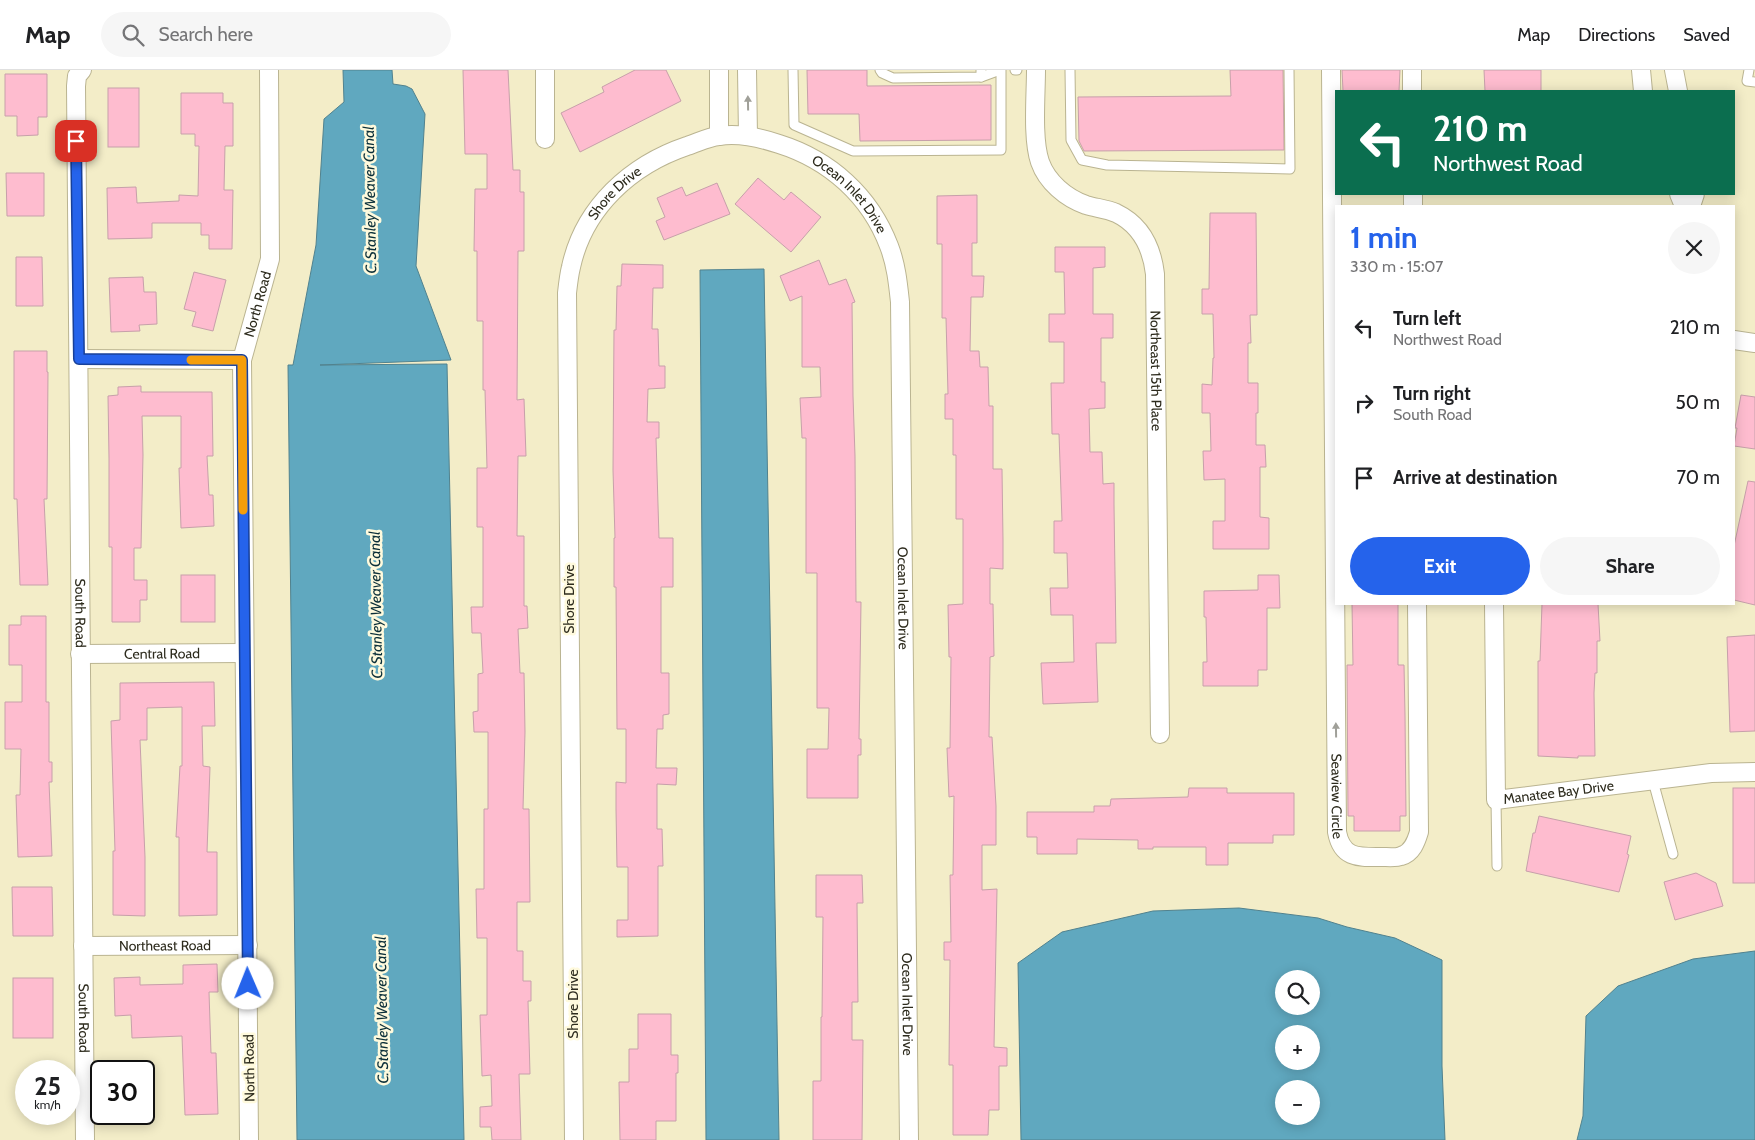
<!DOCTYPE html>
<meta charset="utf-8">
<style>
body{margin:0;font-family:Cabin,sans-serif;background:#f6f6f6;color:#202124;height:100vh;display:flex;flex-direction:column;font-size:19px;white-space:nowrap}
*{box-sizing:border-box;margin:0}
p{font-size:16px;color:#757577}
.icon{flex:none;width:28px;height:28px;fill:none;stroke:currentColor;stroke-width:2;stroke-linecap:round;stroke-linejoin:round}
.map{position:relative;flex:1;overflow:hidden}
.side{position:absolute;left:1335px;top:135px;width:400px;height:400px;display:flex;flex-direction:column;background:#fff;border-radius:0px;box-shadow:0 2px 12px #0003}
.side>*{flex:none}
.top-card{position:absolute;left:1335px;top:20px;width:400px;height:105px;border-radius:0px;box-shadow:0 2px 12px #0003;background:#0b6e4f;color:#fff;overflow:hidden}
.tools{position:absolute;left:1275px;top:900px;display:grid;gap:10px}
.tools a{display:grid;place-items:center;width:45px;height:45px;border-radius:50%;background:#fff;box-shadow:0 2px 12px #0003;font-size:25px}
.speed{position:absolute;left:15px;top:990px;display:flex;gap:10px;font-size:25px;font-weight:700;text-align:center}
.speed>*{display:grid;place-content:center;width:65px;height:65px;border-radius:50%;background:#fff;box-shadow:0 2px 12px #0003;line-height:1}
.speed small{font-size:12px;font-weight:400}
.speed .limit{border:2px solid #111;border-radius:8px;background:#fff;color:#111}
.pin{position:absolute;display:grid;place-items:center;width:42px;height:42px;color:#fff;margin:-21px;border-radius:10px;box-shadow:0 2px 8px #0006}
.me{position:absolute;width:55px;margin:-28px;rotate:359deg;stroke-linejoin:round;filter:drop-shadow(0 0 4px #0008)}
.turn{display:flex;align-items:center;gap:18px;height:105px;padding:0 15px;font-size:22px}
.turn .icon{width:65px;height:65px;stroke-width:2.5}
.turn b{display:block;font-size:35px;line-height:42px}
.round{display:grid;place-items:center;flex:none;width:52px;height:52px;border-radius:26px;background:#f6f6f6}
.headline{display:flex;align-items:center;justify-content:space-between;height:85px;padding:0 15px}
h1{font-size:30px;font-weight:700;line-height:38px;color:#2563eb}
.action{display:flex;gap:10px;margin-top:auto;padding:10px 15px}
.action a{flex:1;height:58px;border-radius:30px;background:#2563eb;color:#fff;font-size:20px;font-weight:700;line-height:58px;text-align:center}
.action a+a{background:#f6f6f6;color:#202124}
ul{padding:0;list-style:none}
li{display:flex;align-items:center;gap:15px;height:75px;padding:0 15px}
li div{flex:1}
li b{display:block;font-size:19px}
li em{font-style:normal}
header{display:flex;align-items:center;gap:30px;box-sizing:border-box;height:70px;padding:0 25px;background:#fff;border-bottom:1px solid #e0e0e0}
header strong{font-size:24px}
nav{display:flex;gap:28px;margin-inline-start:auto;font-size:18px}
.search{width:350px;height:45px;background:#f6f6f6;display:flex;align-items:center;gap:12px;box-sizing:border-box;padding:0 18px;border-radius:28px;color:#757577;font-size:19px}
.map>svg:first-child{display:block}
.water{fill:#60a8bf;stroke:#51828e;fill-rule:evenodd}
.building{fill:#febccf;stroke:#c7a0aa}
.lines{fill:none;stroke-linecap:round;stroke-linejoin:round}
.service-casing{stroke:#bab491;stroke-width:11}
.minor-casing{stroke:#bab491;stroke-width:20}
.service{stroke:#fff;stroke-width:9}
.minor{stroke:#fff;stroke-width:18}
.oneway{fill:#a0a099}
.route-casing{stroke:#184099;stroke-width:12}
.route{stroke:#2563eb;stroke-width:9}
.slow{stroke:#f59e0b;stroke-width:9}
.labels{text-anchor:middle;stroke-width:5;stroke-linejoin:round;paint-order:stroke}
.street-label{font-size:14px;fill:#2d2b1d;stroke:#fffadd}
.water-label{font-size:15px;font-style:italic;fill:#0b2f39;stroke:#fffadd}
</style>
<header>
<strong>Map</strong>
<div class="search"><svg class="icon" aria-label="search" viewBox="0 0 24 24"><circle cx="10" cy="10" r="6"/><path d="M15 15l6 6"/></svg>Search here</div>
<nav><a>Map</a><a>Directions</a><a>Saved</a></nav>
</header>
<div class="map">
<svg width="1755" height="1070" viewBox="0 0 1755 1070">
<rect width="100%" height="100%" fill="#f3edc8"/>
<g class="water">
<path d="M343,0H392L393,14L406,16L412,19L425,44L416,196L451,290L320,295L447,294L464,1070H297L288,295H293L316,175L324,49L344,32Z"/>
<path d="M764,199L779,1070H706L700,200Z"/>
<path d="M1239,838L1318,848L1347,857L1395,868L1442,890V996L1445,1070H1021L1018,893L1062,862L1153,841ZM1284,909H1311V936H1284ZM1284,964H1311V991H1284ZM1284,1019H1311V1046H1284Z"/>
<path d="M1755,881V1070H1577L1583,1046L1586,946L1618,916L1693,889Z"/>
</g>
<g class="building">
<path d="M463,0H508L513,100H520V122H524V181H518L517,330L524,329L526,386H518L517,466H524V536H527L528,558L518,559L520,603H524L525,662L523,739H529L530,832H517V881H523V911H531V931H528L530,1004H519L521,1070H492L491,1057H480V1037L492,1036L491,1005L482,1006L480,945H487V868H477L476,819H484V739H488V662H474L473,642L478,641V604L483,603L481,563H472L471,537H483V457H477V398H487L485,320H483V251H477V181H474L475,119H487V84H465Z"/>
<path d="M635,0H666L681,31L580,82L561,43L604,22L602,17Z"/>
<path d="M807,0H867V16L991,15V70L860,71L859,44H808Z"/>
<path d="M1230,0H1283L1284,80L1084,81L1079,71L1078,27L1231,26Z"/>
<path d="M1342,0H1400L1399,21H1343Z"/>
<path d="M1484,0H1541V21H1485Z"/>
<path d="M5,4H47V47H38V65L17,66V46H5Z"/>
<rect x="108" y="18" width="31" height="59"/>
<path d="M181,23H223V33H233V76H225L224,120H233L232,179H209V165H201V153H152V168L108,169L107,118L136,117L137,133L179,131V125L198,126L199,76H195V64H181Z"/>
<path d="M6,103H44V146H7Z"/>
<path d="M758,108L784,130L791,122L821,147L791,182L735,134Z"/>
<path d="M717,113L730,144L664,170L656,151L665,147L657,128L682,117L686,126Z"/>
<path d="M977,125V173H972V206H984L983,227H971L970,281H979L980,297H988L989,336H993V399H1002L1003,470V499L990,498V534H993L994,586L990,587L989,667H992L996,736V775H982V820L997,819L994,977L1007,978V996H999V1040H989L988,1065H953V995H949L950,890H944V872H951L950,805H953L954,726L949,727L947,678H950L951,587H949L948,535L963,534V449H956V385H953V349H945V324H948L946,248H942V174H937V126Z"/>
<path d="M1210,143H1256L1257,245H1250L1251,273H1248V313H1258V343H1256V375H1265L1266,397H1260V447L1269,448V479H1213V451H1225V409L1204,410L1203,381H1211L1210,343H1202V314L1212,315L1213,288H1214L1213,244H1202V219H1209Z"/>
<path d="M1055,177H1105V197L1093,198V244H1113V268H1101V312H1105V338L1089,339L1090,382H1102L1103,414L1114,413V434L1116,573H1096L1098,632L1043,634L1041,593L1074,592L1073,545H1051L1050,518H1068L1067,483H1054V451H1062L1059,364H1052L1051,313H1064V272H1049V244H1065L1064,202H1055Z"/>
<path d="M16,187H42L43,236H16Z"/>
<path d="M819,190L829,215L846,209L855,232L852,233L853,326L855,386L856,532H861L859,669H861V685H858V728H807V679H828L829,638H817V503H806V368H802L800,328L821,327L820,297H802V226L790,231L780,206Z"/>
<path d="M622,194L663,195V218H653L652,259H658L659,296H665V318L648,319L647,352H659V368H656L659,468H673V517H661V603H669V644L663,645V659H657L656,698H677L676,715L657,714V759H662L663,796H658V866L617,867V850H628V797H617L616,739V712L626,713V659H617L616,517H614V468H615L613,400L614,260H616L617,216H621Z"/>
<path d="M194,202L226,210L213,261L192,256L196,242L184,239Z"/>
<path d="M143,207L144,222H156L157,254L139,255L140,261L111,262L109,208Z"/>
<path d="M14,281H47V302H48L47,429H44L48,515H20L17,429H14Z"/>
<path d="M141,316V322H212L213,386H207L209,425H213L214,456L181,458L179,398H181V346H142L143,385L141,478H134V510H147V530H140V552H112V477H109V388L108,326L118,325V317Z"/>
<path d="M1741,325L1755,327V379L1734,376L1737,358H1735Z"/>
<path d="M1748,411L1755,412V535L1734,530V476Z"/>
<rect x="181" y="505" width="34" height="47"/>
<path d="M1258,505H1279L1280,538H1267V600H1258V616H1203V592H1207L1206,547H1204V521L1258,520Z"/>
<path d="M1352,534H1398V595H1404L1405,645L1406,746H1400V761H1354V746H1348L1347,595H1353Z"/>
<path d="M1542,534H1598L1600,571H1597V603H1595L1594,623L1595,686H1578V688L1538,686V591H1540Z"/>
<path d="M21,546H46V632H49V692H52V712H49L52,786L18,787L16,725H20L21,679H5V632H22V595H9V555H21Z"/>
<path d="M1755,565V661L1730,662L1727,567Z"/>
<path d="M214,612L215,656H202L203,696L210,697L207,782H217V845L179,846V767H176L180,696H182V637L147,638V670H140L145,787V846L113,845V781H115L111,651L120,650V613Z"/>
<path d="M1189,718H1227V723H1294V765H1273V773H1228V795H1206V777H1153V779H1138V770L1077,769V784H1037V767H1027V742H1094V736H1110L1111,729L1188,727Z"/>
<rect x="1733" y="718" width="22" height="95"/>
<path d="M1539,746L1631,766L1627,784L1629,785L1619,822L1526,801L1533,763H1535Z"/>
<path d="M1696,803L1716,813L1723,836L1675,850L1664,812Z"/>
<path d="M816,805H862L863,833H857L858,932H852V970H863L862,1070H813V1011H821V947H822L823,847H816Z"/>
<path d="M12,817H52L53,866H13Z"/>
<path d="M217,894L218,922H209L211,983H216L218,1044L185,1045L182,966L132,968L131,945L115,946L114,908L140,907V915L183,914V895Z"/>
<rect x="13" y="908" width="40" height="60"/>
<path d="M638,944H671V985H678V1003H676V1051H656V1070H620L619,1012H629V979H638Z"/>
</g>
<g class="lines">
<defs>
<g id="service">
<path d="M793,0L794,55L853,81L1001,80V0"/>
<path d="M880,0L882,3L893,8L981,7V0"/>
<path d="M1015,0H1017"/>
<path d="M1070,0L1071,70L1082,90L1107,95L1290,99L1289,0"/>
<path d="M1749,0L1747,11L1755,12"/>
<path d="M981,7L1000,0"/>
<path d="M1653,711L1673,784"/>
<path d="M1496,730L1497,796"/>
</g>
<g id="minor">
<path id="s1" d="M82,0L77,6L76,16L85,1070"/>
<path d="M719,0V66"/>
<path d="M747,0L748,66"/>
<path id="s2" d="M1036,0C1036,25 1032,69 1040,92C1047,112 1066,128 1086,135C1096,138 1107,139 1116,143C1141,155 1152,178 1155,204L1160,664"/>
<path id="s3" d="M1331,0L1337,762C1342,789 1359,787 1382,787C1387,787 1396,788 1401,786C1412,783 1416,772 1419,762L1417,534"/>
<path d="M1412,0V21"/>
<path d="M1641,0L1643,21"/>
<path d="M1674,0L1678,21"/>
<path d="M545,69V0"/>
<path d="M1413,124V136"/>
<path d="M1679,124L1684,136"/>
<path d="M1691,136L1695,124"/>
<path d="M1734,270L1755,273"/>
<path d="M79,289L242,290"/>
<path id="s4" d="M1494,534L1496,730L1711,703L1755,702"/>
<path id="s5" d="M80,584L244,583"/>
<path id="s6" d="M83,876L248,875"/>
<path id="s7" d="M249,1070L242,290L270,189L269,0"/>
<path id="s8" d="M574,1070L567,223C568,214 569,205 571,197C584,137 631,95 687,76C697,73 708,67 719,66C739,63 761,68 779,74C830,90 870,126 889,176C896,194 898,213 900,232L909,1070"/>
</g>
</defs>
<use href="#service" class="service-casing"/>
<use href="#minor" class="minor-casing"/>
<use href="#service" class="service"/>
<use href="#minor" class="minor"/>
</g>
<defs><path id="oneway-solid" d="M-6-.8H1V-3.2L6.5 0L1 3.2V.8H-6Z" transform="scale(1.25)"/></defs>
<g class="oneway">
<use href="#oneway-solid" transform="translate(748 33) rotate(-91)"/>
<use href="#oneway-solid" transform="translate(1336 660) rotate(-91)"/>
</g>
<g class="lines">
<defs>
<path id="route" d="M76,71L79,289L242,290L248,914"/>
</defs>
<use href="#route" class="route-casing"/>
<use href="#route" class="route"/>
<path class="slow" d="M191,290H242L243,440"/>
</g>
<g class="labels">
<g class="street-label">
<text dy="5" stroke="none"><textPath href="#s8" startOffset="961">Shore Drive</textPath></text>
<text dy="5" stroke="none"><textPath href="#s8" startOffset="1232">Ocean Inlet Drive</textPath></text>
<text dy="5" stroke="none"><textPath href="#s7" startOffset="838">North Road</textPath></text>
<text dy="5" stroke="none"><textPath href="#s2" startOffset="361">Northeast 15th Place</textPath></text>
<text dy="5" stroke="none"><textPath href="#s8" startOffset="1652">Ocean Inlet Drive</textPath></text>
<text transform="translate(569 529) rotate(-90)" y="5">Shore Drive</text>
<text dy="5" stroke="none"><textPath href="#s1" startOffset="545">South Road</textPath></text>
<text dy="5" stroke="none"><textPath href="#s5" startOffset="82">Central Road</textPath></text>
<text dy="5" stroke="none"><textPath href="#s4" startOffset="259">Manatee Bay Drive</textPath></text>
<text dy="5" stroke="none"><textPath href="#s3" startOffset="726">Seaview Circle</textPath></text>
<text dy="5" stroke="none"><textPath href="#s6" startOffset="82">Northeast Road</textPath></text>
<text dy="5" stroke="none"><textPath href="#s8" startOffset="2058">Ocean Inlet Drive</textPath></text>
<text transform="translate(573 934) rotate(-90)" y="5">Shore Drive</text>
<text dy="5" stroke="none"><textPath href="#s1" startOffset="950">South Road</textPath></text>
<text transform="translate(249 998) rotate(-91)" y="5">North Road</text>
</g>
<g class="water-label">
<text transform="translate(370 130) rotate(-91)" y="5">C. Stanley Weaver Canal</text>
<text transform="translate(376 535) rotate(-91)" y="5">C. Stanley Weaver Canal</text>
<text transform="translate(382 940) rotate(-91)" y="5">C. Stanley Weaver Canal</text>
</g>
</g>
</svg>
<div class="tools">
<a><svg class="icon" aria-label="search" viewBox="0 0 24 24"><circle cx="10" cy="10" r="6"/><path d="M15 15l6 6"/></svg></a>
<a>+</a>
<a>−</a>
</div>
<div class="speed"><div>25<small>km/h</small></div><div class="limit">30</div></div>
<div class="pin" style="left:76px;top:71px;background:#d93025"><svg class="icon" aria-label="arrive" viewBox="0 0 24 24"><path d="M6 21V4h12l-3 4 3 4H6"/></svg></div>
<svg class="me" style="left:248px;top:914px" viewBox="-20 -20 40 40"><circle r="19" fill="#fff"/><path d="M0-13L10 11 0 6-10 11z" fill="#2563eb"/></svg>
<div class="top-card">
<div class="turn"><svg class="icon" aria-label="left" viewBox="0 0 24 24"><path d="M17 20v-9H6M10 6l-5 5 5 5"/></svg><div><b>210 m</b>Northwest Road</div></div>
</div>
<section class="side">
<div class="headline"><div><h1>1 min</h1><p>330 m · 15:07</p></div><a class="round"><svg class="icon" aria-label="close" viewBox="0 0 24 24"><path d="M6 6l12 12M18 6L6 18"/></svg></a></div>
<ul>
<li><svg class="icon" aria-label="left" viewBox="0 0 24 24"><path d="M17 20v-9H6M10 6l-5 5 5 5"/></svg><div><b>Turn left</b><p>Northwest Road</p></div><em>210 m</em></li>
<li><svg class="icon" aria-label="right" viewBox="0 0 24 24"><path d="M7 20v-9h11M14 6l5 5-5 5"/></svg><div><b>Turn right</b><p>South Road</p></div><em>50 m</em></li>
<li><svg class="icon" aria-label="arrive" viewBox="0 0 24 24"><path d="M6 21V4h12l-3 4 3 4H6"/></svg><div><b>Arrive at destination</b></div><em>70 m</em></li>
</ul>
<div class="action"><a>Exit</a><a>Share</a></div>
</section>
</div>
